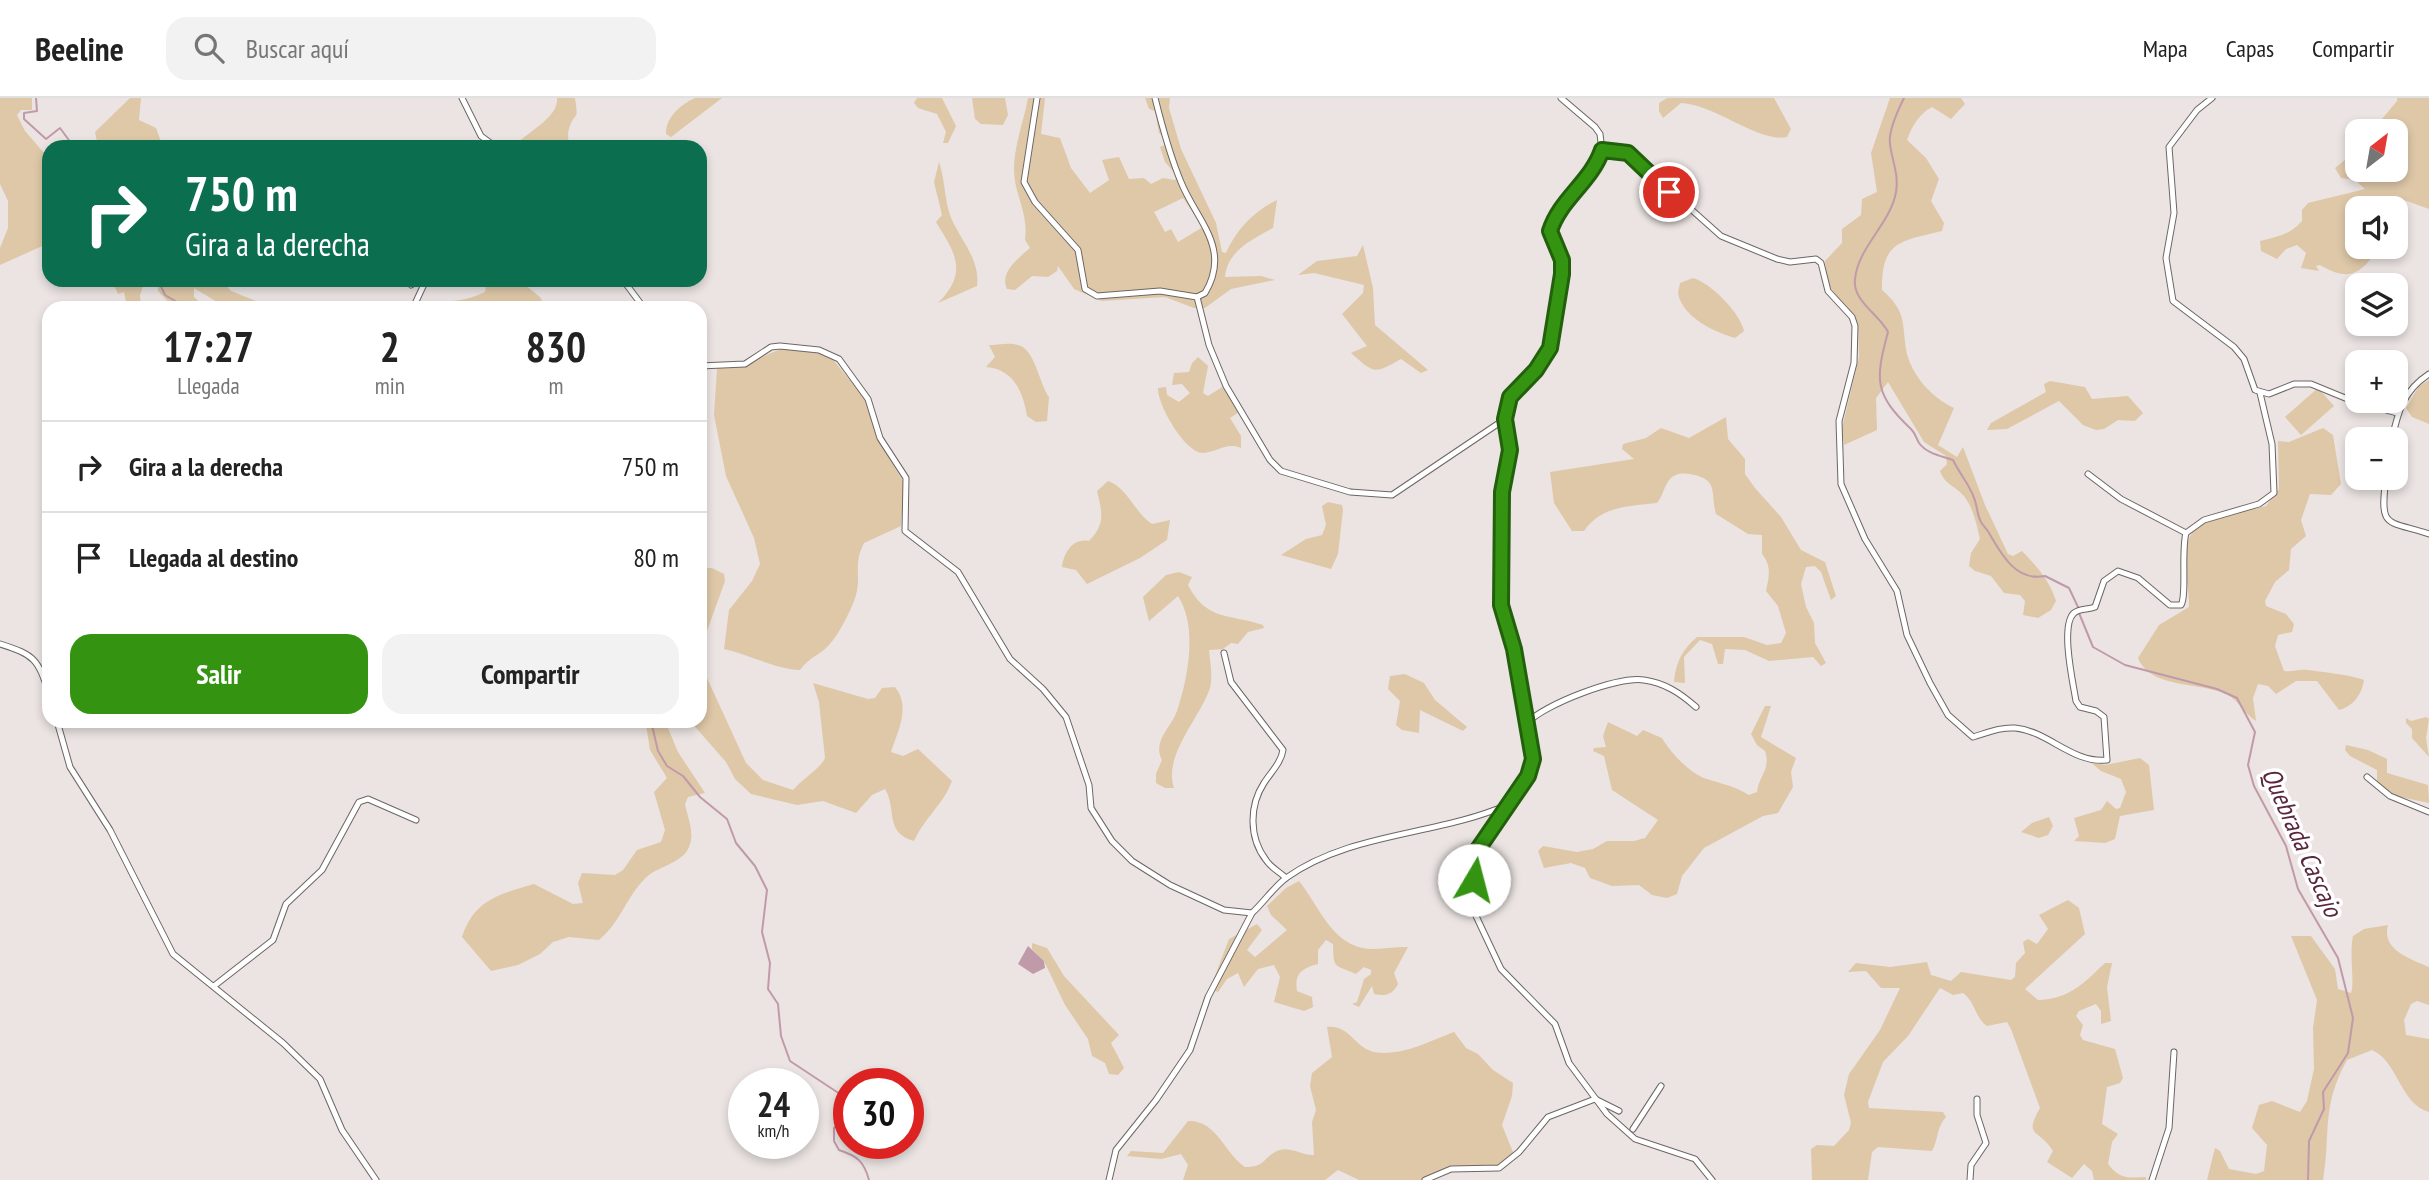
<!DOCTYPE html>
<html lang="es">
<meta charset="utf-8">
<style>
body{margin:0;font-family:"PT Sans Narrow",sans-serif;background:#f2f2f2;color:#222;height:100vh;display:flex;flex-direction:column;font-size:26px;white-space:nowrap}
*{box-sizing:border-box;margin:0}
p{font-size:23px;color:#767676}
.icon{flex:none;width:38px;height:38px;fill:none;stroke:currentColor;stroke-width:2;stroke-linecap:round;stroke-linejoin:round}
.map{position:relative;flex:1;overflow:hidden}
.side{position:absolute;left:42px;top:203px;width:665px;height:427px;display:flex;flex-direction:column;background:#fff;border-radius:21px;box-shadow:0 4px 10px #0003}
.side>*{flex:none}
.guide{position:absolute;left:42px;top:42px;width:665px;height:147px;border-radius:21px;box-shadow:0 4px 10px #0003;background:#0b6e4f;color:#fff;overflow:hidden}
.needle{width:46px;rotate:31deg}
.fabs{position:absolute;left:2345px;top:21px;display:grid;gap:14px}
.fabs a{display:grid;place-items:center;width:63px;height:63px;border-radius:14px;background:#fff;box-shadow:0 4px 10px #0003;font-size:35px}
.speed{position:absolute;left:728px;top:970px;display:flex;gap:14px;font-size:35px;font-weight:700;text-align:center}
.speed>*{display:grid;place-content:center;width:91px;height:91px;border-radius:50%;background:#fff;box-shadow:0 4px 10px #0003;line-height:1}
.speed small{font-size:18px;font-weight:400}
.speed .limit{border:10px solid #d22;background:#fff;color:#111}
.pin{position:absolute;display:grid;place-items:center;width:60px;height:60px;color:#fff;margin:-30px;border:4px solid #fff;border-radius:50%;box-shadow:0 2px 7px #0007}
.me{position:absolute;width:77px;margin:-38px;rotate:8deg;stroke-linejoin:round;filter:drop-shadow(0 0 5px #0008)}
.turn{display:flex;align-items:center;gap:24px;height:147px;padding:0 28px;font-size:32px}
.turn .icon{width:91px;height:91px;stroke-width:2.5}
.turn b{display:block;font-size:49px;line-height:60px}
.eta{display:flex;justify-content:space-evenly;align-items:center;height:119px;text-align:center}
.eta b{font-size:42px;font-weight:600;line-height:49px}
.button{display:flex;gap:14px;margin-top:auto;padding:14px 28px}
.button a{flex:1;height:80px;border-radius:21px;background:#349412;color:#fff;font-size:28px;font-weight:600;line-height:80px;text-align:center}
.button a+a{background:#f2f2f2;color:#222}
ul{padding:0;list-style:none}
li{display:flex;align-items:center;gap:21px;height:91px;padding:0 28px;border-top:2px solid #e0e0e0}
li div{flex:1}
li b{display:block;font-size:26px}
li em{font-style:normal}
header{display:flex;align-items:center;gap:42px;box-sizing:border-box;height:98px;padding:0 35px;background:#fff;border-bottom:2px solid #e0e0e0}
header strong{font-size:33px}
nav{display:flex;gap:38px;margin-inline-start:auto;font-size:24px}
.search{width:490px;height:63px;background:#f2f2f2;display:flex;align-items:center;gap:18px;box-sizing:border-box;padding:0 24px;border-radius:21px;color:#767676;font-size:26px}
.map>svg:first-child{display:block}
.green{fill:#dec8a8;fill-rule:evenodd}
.water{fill:#c19aa9}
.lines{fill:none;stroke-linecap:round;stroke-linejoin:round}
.stream{stroke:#c19aa9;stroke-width:2}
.minor-casing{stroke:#6c6664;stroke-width:7}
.minor{stroke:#fff;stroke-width:5}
.route-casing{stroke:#22600c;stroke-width:18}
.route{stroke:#349412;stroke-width:12}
.labels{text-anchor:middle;stroke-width:7;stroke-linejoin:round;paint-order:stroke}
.water-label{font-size:26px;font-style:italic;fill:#59263d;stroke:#fff}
</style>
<header>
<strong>Beeline</strong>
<div class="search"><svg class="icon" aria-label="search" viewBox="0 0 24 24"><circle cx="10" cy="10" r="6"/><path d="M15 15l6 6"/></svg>Buscar aquí</div>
<nav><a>Mapa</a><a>Capas</a><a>Compartir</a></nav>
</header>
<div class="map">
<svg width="2429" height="1082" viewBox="0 0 2429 1082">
<rect width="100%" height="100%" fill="#ebe4e2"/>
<g class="green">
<path d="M0,0H32V12H21L17,17L25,33L44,55H49V145L0,167V150L8,130V103L0,86Z"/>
<path d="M130,0H141L139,22L156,30L163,49H98L95,34Z"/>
<path d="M557,0H575C579,27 575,11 569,31C567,36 569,44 569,49H514C526,34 559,20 557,0Z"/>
<path d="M695,0H722L671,39L666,36C665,20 681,6 695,0Z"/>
<path d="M917,0H942L956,28L948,45H943L946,34L937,16L918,10L914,5Z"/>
<path d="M972,0H1005L1008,17L1003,27L981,26L975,21Z"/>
<path d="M1028,0H1045L1041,36L1060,40L1071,70L1090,95L1109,82L1102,62L1119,59L1129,81L1144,80L1151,86L1163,80L1175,82L1177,78L1165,64L1160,49L1170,45L1159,35L1155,13L1149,11L1145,0H1170L1169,10L1181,51L1216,125L1222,154L1226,155C1236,132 1254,113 1277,102L1273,130C1253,141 1227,153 1225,179L1261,178L1275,182L1231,191L1205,210H1194L1165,199L1102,203L1074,191L1058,168L1057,173L1048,179L1032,178L1015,192L1007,191C999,174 1019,160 1030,150L1025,142C1029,115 1014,97 1014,71C1014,48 1024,22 1028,0ZM1183,100L1203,129L1178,144L1171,131L1165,134L1154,114Z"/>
<path d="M1667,0H1774L1791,31L1787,39C1758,45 1717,7 1681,5L1663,20L1659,13V5Z"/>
<path d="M1890,0H1961L1965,6L1951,21L1932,9C1919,16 1912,28 1907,42L1926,60L1939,81L1931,103L1944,125L1942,133C1902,143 1881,142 1882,192C1906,213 1902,223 1906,251C1910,276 1932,300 1954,310L1938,347L1957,359L1963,349L1985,407L2008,456L2013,458L2022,453C2037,469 2049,481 2056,503L2051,512L2038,520L2023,517L2025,503L2020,497L2004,495L1991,478L1975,473L1969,468L1971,455L1980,441C1977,428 1973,408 1963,397C1954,387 1945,387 1940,373L1947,366L1946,358L1924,344L1888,284L1876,300L1877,332L1844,347L1842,330L1859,259L1858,226L1827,185L1825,163L1842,145V131L1861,117L1862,101L1877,94L1871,55Z"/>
<path d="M2397,0H2429V111L2404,102L2396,125V110H2357V149H2380C2361,175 2351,185 2320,167L2316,168L2319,173L2301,170L2306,155L2297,147L2286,151L2277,161L2261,153L2260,143C2278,138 2288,138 2302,123V112L2308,105L2365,91L2355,82L2341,80L2335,70L2357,52V72H2396V33H2372L2397,3Z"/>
<path d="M939,64C946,84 944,109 955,128C965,147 980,165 977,188L938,205C969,174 955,155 936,124L942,117L934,84Z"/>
<path d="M1363,147L1373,190L1375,227L1428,272L1421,275L1401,261C1373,277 1374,275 1351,255L1367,248L1342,216L1363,195L1364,187L1314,175L1298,177L1317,163L1357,158Z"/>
<path d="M1693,180C1711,185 1740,215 1744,233L1735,240C1714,234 1682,219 1678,195L1680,185Z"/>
<path d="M112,182H145L140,197L141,210H127L124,194L118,196Z"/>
<path d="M158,182H222L231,193L273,210H227L194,190V199L206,210H174L158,193Z"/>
<path d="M487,182H519L540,199L546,210H423L427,205C447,204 467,203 485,194Z"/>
<path d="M989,247C997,247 1010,244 1018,247C1035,251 1039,285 1049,299L1047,323L1036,324L1027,318C1023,293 1013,271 986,269L995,259Z"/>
<path d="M781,251L822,255L831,259L865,301L879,343L904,385L901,428L864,445C852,468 863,480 854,503C849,516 839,536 829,547C820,557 808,560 800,572C772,570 751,557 724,551L729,512L752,483L760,466L754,440L726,378L714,317L717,270L737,269Z"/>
<path d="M1198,259L1208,268L1203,295L1208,298L1224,288L1239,314L1230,320L1241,338V350C1226,344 1218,354 1203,355C1185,355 1157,306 1158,290L1166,289L1167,297L1179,304L1190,295L1182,286L1172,287L1174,275L1189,274L1192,265Z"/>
<path d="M2429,282V326L2412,319L2406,310L2419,288Z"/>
<path d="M2050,283L2085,289L2092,301L2128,298L2143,315L2135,323L2118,322L2104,331L2096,332L2083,327L2059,303L2007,331L1987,332L1991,325L2046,294L2044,286Z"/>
<path d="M2318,290L2334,308L2301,337L2285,319Z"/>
<path d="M1726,319L1728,341L1745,361V376L1755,390L1781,419L1801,452L1825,464L1836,498L1831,502L1821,474L1815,468L1806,469L1801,486L1806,509L1814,525L1815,545L1826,565L1821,568L1813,559L1769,563L1745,552L1725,551L1723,566H1718L1712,546L1700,542L1684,559L1685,585L1674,584C1676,564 1682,552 1697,539H1744L1767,547L1781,545L1786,535L1778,508L1766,493C1769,479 1772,468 1762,456V437L1748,436L1716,416C1710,396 1720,381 1690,376C1682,375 1676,375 1670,381C1664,388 1663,398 1657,405C1629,408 1601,408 1584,433H1572L1554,405L1550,374L1634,361L1622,351L1623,346L1646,340L1661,330L1689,340Z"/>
<path d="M2323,330L2333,337L2341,386L2331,397L2310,396L2301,422L2306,438L2291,451L2289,472L2275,484L2265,503L2266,508L2286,516L2294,526L2292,534L2278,537L2275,548L2284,573C2292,574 2299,571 2307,572C2318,573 2356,578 2364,582C2362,596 2354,608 2339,612L2317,583H2296L2276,596L2268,588L2258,586L2253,600L2256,623C2244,616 2239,603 2228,597C2201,583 2151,592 2138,560L2159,527L2189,509C2190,483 2175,446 2200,426L2266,408L2279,391L2278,343L2289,344Z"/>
<path d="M1108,383C1127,389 1134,414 1152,426L1170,422L1167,442L1140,460L1087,486L1076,472L1062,469C1064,453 1074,440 1089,443C1106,426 1102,414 1097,393Z"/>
<path d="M1328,404L1342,407L1343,412L1338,456L1331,471L1281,457L1306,441L1322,437L1326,427L1322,408Z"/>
<path d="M700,470H712L724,476L725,483L702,547L701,567L746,665L763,682L793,692C801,682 821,670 825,660L819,604L813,585L868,601L875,600L882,590L895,589C911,609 898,632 891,654L903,658L918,651L952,683C943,707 925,719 914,743C884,735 897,710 885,691L872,697L856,715L823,703L797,707L751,696L735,681L726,664L690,623H700Z"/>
<path d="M1179,474L1192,479L1188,487C1206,523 1230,516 1263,527L1264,530L1248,534L1238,546L1231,545L1223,551L1209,552C1210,563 1213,579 1210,590C1200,620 1163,657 1174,690H1165L1156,685V676L1162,662C1152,643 1171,630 1177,613C1188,580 1198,529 1178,498L1149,523L1143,499L1166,477Z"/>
<path d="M1405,576L1424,585L1435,602L1467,629L1463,633L1420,612L1419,635L1402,632L1396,627L1400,603L1388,591L1390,578Z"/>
<path d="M1765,608H1771L1761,639L1796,660L1791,674L1793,689L1778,715L1763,718L1704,750L1682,778L1677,796L1667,800L1652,797L1639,787L1612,788L1590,780L1585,770L1571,765L1544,770L1538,753L1543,748L1577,754L1593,751L1607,743H1634L1645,740L1658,722L1612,692L1604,658L1593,653L1594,650L1606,649L1603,638L1608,624L1637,638L1643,632L1662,640C1670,654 1690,676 1707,681C1722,686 1735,688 1749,697L1757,694C1759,677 1771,672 1765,653L1757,647L1751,636Z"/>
<path d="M2426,619L2429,621L2426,640L2429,659L2412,640V631L2406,625V620L2411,623Z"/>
<path d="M640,623H665L678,654L705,695L688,699L685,706C688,721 695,735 689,749C683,764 661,768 649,777C628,794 622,823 599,842L569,839L553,844L540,856L518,867L491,873L462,839C474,802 499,796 534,786L573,806L583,805L578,785L582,775L615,777L623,772L637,752L661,744L665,732L654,694L667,680L650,652L646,627Z"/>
<path d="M2346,647L2368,652L2387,661V675L2428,687L2429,705L2396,698L2377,684V672L2350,658L2345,652Z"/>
<path d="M2140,660L2149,667L2154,712L2120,718L2115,741L2105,745L2074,743L2079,738L2074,720L2101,712L2107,703L2116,711L2120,710L2126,694L2121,681L2101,673L2089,663L2105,667Z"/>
<path d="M2049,719L2053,728L2048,737L2039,740L2021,734L2032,725Z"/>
<path d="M1299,783C1320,809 1332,848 1369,851C1382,851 1395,849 1408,849L1394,875L1398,886C1393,896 1386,899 1374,896L1372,888L1359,909L1352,906L1357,904L1364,881L1371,876V872L1364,869L1356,876C1332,866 1334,870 1333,846L1326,842L1318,852V866C1303,870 1294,875 1297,893L1312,899L1313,909L1304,913L1274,904L1280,879L1274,867L1258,871L1244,889L1238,875L1227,881L1218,894L1210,891L1229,841L1257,826L1262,832L1247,852L1255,859L1287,832L1271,817L1267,808L1286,790Z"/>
<path d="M2068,802L2079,810L2085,836L2025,891L2038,902C2069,901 2083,886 2105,865H2112L2107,889L2111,923L2101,926V913L2096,906L2079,913L2076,918L2083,927L2080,937L2083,942L2115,951L2123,980L2120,985L2107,989L2102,1026L2118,1036L2112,1044L2108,1066C2119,1081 2129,1080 2146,1079V1082H2094L2092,1073L2084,1066L2072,1080L2047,1064L2053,1053C2039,1030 2023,1040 2040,1010L2011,931L2007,924L1987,928C1975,920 1975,903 1963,895L1953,897L1940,890L1908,938L1883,964L1868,1004L1869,1010L1943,1014L1946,1019C1936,1030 1939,1040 1932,1053L1878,1049L1872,1054L1868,1082H1812L1811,1051L1817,1047L1834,1048L1849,1032L1851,1025L1844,997L1849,976L1880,932L1900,890H1881L1866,873L1848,874L1856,865L1890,869L1927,864L1931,877L1951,883L1961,874L2011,882L2015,879L2016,865L2025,855L2023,844L2028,841L2037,846L2048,831L2039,817Z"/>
<path d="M2388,827C2381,852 2411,861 2429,869V907L2417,903L2411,906L2404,922L2406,937L2429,941V1014C2400,1006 2398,963 2372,952L2347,962C2321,1008 2331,1035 2323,1082H2207L2215,1050L2220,1053L2229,1071L2256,1076L2264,1073L2267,1047L2252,1030L2259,1007L2272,1003L2300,1014L2307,1003L2314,971L2313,930L2317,902L2291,838H2311L2335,871L2338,891L2351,895C2355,884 2349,857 2353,838L2364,831Z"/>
<path d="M1032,845L1047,850L1064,878L1119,937L1111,945L1124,970L1118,977L1109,976L1105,965L1092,958L1088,941L1065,907L1044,863L1032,851Z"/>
<path d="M1327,929C1349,926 1355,950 1374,954C1400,959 1430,943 1454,934L1466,950L1478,956L1493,972L1513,985L1512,998L1502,1027L1515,1059L1499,1072L1452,1073L1425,1082H1359L1338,1072L1325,1082H1183L1188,1067L1181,1056L1161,1061L1127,1058L1131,1053L1163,1055L1188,1023C1217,1022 1224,1055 1245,1069C1264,1069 1262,1062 1275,1054C1287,1046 1303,1058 1314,1057L1312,1024L1316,1012L1310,988L1312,975L1332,959Z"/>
</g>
<path class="water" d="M1028,848L1044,863L1045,870L1033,876L1018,866Z"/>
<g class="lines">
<g class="stream">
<path d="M36,0L37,13L24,15V21L46,41L60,30L74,49"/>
<path d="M1904,0C1898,12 1888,33 1890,46C1892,63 1899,76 1896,94C1891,125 1858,149 1855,181C1852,203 1880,217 1888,234C1875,282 1874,296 1911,331C1916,336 1916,340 1919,345C1927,356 1942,358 1953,362C1959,375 1970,387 1974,400C1977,407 1977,415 1980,422C1982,427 1986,430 1989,435C2001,456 2016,484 2045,478L2069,490L2078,509"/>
<path d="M158,182L165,197L187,210"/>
<path d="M2079,515L2093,549L2125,567L2217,591L2237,600L2255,634L2248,667L2254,688L2286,748L2298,791L2338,860L2353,920L2348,955L2323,994L2324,1011L2309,1043L2308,1082"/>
<path d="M651,623L658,653L667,668L683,678L700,699L727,721L736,745L755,768L767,792L762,834L770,865L768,891L778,906L781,938L790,963L846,1000L849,1006"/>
<path d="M849,1017L834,1030V1043L839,1052C857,1058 864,1063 869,1082"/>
</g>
<defs>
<g id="minor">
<path d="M462,0L481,38L496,49"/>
<path d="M1037,0L1024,84L1035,104L1078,152L1085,191L1097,198L1160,193L1197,199L1205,195C1232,150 1196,122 1181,84C1170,58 1162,28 1155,0"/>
<path d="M1561,0L1595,29L1600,36L1602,53L1595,69L1560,110L1553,125L1550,133L1561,162L1562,183L1550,250L1536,272L1510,299L1505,313L1510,353L1502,394L1504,436L1500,494L1514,551L1533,661L1528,679L1474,757L1476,818L1501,871L1555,926L1569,965L1607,1016L1635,1041L1695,1061L1712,1082"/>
<path d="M2212,0L2197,12L2169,49L2174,115L2166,160L2173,203L2234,249L2244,261L2255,292L2269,296L2294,286H2311L2350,302L2397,315"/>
<path d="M1602,53L1628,55L1721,138L1777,161L1790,164L1816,161L1821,165L1828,193L1852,219L1855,228L1854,265L1839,323L1841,386L1865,441L1897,493L1907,537L1930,585L1948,617L1973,639C1987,635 2000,629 2015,630C2048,633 2073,666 2107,662L2104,619L2096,613L2080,609L2076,603C2073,585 2060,527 2074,515C2080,510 2088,512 2095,509L2104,483L2118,473L2138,480L2170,507H2181C2187,498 2181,453 2186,435L2204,422L2259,406L2274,395L2272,346L2260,295"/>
<path d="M623,182L644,210"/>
<path d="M411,187L419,182"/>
<path d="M1197,199L1209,247L1226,288L1270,362L1281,373L1350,394L1392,397L1505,321"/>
<path d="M413,210L426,182"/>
<path d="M700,268L745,266L771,249L780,248L819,252L839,261L868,301L880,340L906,380L905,433L958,474L1010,561L1043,591L1066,619L1089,687L1091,710L1112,743L1132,763L1170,787L1224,812L1252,815C1264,804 1273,790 1286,780C1351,734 1436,738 1507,707"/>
<path d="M2392,341C2398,313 2404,292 2429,276"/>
<path d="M2088,376L2121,401L2186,435"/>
<path d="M2386,380C2379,432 2387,422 2429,436"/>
<path d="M0,546C35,557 38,561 49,596"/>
<path d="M1224,555L1231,584L1283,652C1281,665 1271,674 1264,685C1249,708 1249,740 1266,762C1271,770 1280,774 1286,780"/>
<path d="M57,623L70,669L110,732L173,856L283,945L320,981L342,1032L376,1082"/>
<path d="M1527,625C1545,606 1618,578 1644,582C1665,585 1680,595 1696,609"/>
<path d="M2367,679L2390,698L2429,714"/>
<path d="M214,888L273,842L286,806L322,772L359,704L368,701L416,722"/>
<path d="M1633,1031L1661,988"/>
<path d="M1109,1082L1116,1052L1156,1002L1190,952L1208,899L1252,815"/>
<path d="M1425,1082L1451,1071L1499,1070L1519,1054L1548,1019L1595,1001L1619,1013"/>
<path d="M1970,1082L1971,1067L1986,1045L1977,1017V1001"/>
<path d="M2152,1082L2169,1030L2174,954"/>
</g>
</defs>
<use href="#minor" class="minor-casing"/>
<use href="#minor" class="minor"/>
</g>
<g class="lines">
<defs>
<path id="route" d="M1474,782V757L1528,678L1533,661L1514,551L1501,507L1502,394L1510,352L1505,321L1510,299L1536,272L1550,250L1562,176V162L1550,133C1560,101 1591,84 1602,52L1628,55L1669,94"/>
</defs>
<use href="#route" class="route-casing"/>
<use href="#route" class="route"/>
</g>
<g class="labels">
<g class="water-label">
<text transform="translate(2302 744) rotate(66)" y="9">Quebrada Cascajo</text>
</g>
</g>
</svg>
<div class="fabs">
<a><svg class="needle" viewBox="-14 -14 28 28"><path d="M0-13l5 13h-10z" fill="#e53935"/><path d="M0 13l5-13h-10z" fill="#767676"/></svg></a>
<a><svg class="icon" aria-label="sound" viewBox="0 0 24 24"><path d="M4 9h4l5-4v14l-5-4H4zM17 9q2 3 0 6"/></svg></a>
<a><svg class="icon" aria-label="layers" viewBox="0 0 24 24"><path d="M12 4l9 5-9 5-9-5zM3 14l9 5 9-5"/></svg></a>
<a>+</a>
<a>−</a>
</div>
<div class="speed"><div>24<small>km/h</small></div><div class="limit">30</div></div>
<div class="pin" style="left:1669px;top:94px;background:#d93025"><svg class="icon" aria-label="arrive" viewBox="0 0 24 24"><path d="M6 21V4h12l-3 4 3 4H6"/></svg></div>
<svg class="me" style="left:1474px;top:782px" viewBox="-20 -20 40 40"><circle r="19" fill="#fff"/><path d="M0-13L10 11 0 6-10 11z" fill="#349412"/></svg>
<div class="guide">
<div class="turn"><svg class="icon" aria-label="right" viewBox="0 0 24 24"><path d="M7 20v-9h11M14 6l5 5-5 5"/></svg><div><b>750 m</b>Gira a la derecha</div></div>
</div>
<section class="side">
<div class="eta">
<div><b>17:27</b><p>Llegada</p></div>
<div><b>2</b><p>min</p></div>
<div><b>830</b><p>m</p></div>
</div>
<ul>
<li><svg class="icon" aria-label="right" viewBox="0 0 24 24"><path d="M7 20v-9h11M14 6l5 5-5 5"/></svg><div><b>Gira a la derecha</b></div><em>750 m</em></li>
<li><svg class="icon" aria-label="arrive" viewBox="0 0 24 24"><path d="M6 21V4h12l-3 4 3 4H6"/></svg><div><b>Llegada al destino</b></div><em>80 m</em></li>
</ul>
<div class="button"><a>Salir</a><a>Compartir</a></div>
</section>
</div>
